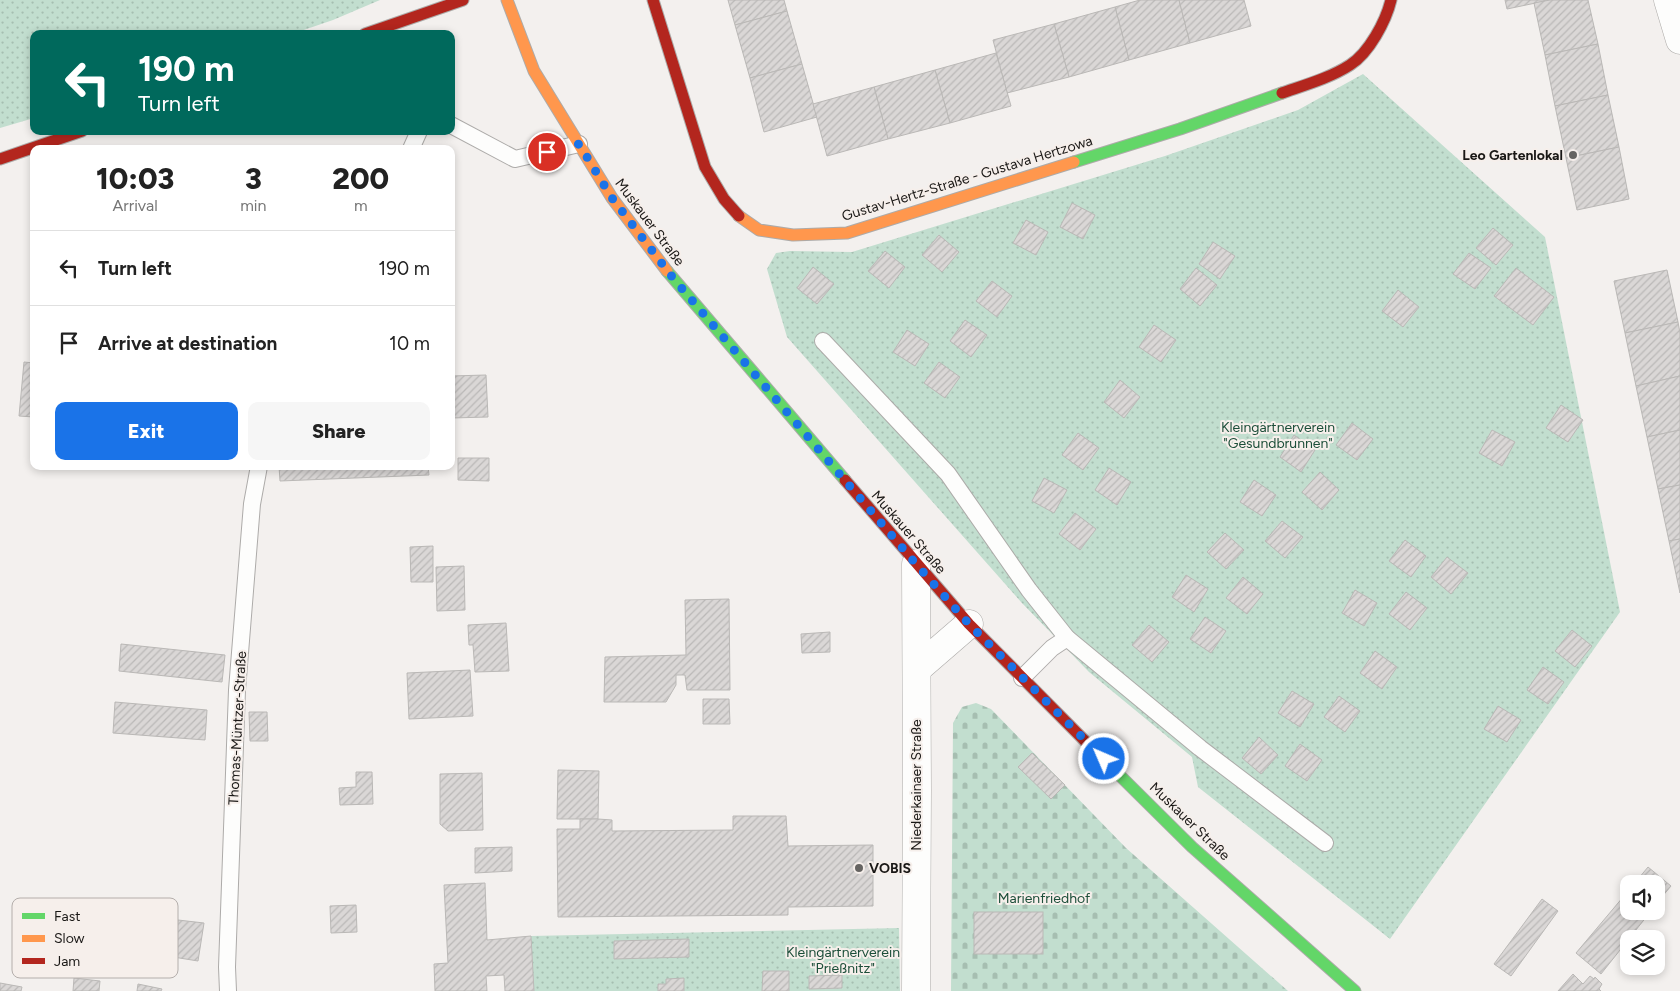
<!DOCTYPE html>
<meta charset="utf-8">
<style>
body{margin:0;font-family:Figtree,sans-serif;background:#f6f6f6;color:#222;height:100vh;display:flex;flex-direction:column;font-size:19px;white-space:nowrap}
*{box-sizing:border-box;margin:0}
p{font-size:16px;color:#767676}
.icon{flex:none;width:28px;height:28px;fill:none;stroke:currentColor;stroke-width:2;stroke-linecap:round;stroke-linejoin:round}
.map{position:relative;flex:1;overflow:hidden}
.side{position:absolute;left:30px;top:145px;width:425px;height:325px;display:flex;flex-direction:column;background:#fff;border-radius:10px;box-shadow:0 2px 8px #0003}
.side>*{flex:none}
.guide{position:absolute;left:30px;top:30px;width:425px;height:105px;border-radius:10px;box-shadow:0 2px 8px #0003;background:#00695c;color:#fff;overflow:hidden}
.controls{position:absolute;left:1620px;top:875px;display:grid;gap:10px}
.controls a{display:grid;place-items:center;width:45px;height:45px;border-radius:10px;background:#fff;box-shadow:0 2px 8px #0003;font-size:25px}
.pin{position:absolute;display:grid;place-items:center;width:42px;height:42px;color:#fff;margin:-21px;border:2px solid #fff;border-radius:50%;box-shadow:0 1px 5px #0007}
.me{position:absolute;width:55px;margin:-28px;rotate:315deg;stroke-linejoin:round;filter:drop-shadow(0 0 4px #0008)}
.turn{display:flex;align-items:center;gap:18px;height:105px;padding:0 25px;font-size:22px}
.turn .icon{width:65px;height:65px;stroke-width:2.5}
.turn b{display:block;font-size:35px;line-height:42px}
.eta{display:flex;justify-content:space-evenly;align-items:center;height:85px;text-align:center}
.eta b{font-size:30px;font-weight:800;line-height:35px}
.cta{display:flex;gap:10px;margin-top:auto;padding:10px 25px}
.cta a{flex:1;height:58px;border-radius:10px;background:#1a73e8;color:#fff;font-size:20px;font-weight:800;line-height:58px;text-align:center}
.cta a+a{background:#f6f6f6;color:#222}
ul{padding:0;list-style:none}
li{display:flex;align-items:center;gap:15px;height:75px;padding:0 25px;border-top:1px solid #e0e0e0}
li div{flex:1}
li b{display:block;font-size:19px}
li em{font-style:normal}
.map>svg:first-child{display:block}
.cemetery{fill:url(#cemetery-stones)}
.garden{fill:url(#garden-dots)}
.building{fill:url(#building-hatch);stroke:#bab8b6}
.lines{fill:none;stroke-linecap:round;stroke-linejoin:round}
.lane-casing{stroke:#adaba9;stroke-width:18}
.street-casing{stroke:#adaba9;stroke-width:29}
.fast-casing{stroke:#adaba9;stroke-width:13}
.slow-casing{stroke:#adaba9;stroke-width:13}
.jam-casing{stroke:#adaba9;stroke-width:13}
.lane{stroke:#fdfdfc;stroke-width:16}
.street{stroke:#fdfdfc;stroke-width:28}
.fast{stroke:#63d668;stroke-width:11}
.slow{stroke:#ff974d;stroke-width:11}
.jam{stroke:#b3261e;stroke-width:11}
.route{stroke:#1a73e8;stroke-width:9;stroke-dasharray:0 16.2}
.poi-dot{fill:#666462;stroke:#f6efeb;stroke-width:2}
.labels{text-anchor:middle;stroke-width:4;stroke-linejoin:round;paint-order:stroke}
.poi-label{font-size:14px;font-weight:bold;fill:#1a1816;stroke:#f6efeb;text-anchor:end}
.street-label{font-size:14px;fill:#1a1816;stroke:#f6efeb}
.park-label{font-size:14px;fill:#1c4e39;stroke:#f6efeb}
.key{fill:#f6efeb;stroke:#b4aeab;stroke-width:1}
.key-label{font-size:14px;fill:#1a1816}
</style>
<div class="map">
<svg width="1680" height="991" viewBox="0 0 1680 991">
<defs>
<pattern id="cemetery-stones" width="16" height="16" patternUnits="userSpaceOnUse" patternTransform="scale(1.25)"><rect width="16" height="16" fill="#c2decf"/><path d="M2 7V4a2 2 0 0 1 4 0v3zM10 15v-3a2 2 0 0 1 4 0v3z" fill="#a6beb1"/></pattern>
<pattern id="garden-dots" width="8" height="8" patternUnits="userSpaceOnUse" patternTransform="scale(1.25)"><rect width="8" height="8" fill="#c2decf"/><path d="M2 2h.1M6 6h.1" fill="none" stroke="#a6beb1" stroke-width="1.8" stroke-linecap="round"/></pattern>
<pattern id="building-hatch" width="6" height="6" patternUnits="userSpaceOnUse" patternTransform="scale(1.25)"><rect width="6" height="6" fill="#dad7d6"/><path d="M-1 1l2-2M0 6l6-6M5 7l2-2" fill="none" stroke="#bab8b7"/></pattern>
</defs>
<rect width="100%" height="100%" fill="#f3f0ee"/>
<path class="cemetery" d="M976,703L991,709L1126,848L1288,991H951L953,723L962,707Z"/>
<g class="garden">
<path d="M0,0H380L333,20L292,34H34V118L0,128Z"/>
<path d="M1363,74L1545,237L1620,612L1390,939L1198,787L1192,757L1089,672L1021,602L787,337L767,269L776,253L790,251L852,252L1165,156L1298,110Z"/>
<path d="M899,928L900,991H534L531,936Z"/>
</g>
<g class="building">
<path d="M728,0H784L787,11L735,25Z"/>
<path d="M1140,0H1179L1190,43L1129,60L1115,7Z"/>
<path d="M1179,0H1244L1251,26L1190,43Z"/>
<path d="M1505,0H1550L1507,9Z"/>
<path d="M1550,0H1588L1598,44L1545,55L1534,3Z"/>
<path d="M1115,7L1129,60L1069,77L1054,24Z"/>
<path d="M787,11L802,64L750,78L735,25Z"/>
<path d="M1054,24L1069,77L1007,93L993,40Z"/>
<path d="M1598,44L1608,95L1555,106L1545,55Z"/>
<path d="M996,53L1011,106L950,123L935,70Z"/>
<path d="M802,64L817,117L764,132L750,78Z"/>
<path d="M935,70L950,123L888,139L874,87Z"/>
<path d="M874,87L888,139L827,156L813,104Z"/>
<path d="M1608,95L1619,147L1566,158L1555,106Z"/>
<path d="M1619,147L1629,199L1577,210L1566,158Z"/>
<path d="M1072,203L1095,215L1083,239L1060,227Z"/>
<path d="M1026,220L1048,232L1036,255L1013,243Z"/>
<path d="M1493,228L1513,245L1496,265L1476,248Z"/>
<path d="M939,235L959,252L942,272L922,255Z"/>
<path d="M1213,242L1235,256L1220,279L1199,264Z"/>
<path d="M885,251L905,267L889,288L868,271Z"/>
<path d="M1469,253L1491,268L1475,289L1453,274Z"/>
<path d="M813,267L834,284L817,304L797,288Z"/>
<path d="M1196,268L1217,285L1200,306L1180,289Z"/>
<path d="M1516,268L1554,297L1533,325L1494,296Z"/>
<path d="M1667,270L1678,322L1625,333L1614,281Z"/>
<path d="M992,281L1012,296L997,317L976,301Z"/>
<path d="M1398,290L1419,307L1403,327L1382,311Z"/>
<path d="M965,320L987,335L971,357L950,341Z"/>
<path d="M1678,322L1680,333V376L1636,386L1625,333Z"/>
<path d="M1154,325L1176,340L1161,362L1139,347Z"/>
<path d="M907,330L929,344L915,366L893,352Z"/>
<path d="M24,362L34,363V417L19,416Z"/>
<path d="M939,362L960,377L945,398L924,383Z"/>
<path d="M486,375L488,417L451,418V376Z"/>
<path d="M1680,376V430L1647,437L1636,386Z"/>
<path d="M1120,380L1140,397L1124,418L1104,402Z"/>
<path d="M1561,405L1583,420L1568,442L1546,428Z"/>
<path d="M1352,423L1373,439L1357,460L1336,445Z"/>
<path d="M1492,430L1515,442L1502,466L1479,453Z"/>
<path d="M1680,430V485L1658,489L1647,437Z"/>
<path d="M1078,433L1099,448L1083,470L1062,455Z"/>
<path d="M1294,435L1315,450L1301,472L1280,457Z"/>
<path d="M458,458H489V481L458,480Z"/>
<path d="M279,466H428L429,475L280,481Z"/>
<path d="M1109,468L1131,482L1117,505L1095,490Z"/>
<path d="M1320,472L1339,490L1322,510L1302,492Z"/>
<path d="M1044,478L1067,490L1054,513L1032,501Z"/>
<path d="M1254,480L1276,495L1262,516L1240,502Z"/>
<path d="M1680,485V539L1669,541L1658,489Z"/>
<path d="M1075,513L1096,529L1080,550L1059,534Z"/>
<path d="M1282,521L1303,537L1285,558L1265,541Z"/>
<path d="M1225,533L1244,550L1226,569L1207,552Z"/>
<path d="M1680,539V593L1669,541Z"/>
<path d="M1405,540L1426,556L1411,577L1389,561Z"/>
<path d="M433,546V582H411L410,547Z"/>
<path d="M1447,557L1468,573L1451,594L1431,577Z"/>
<path d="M464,566L465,610L437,611L436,567Z"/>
<path d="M1186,575L1208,589L1194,612L1172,597Z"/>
<path d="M1243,577L1263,594L1247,614L1226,598Z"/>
<path d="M1355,590L1377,603L1364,626L1342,613Z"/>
<path d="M1406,592L1427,608L1410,630L1389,614Z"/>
<path d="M729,599L730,690H687L685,675H676V685L666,702H604L605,657L686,655L685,600Z"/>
<path d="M1205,617L1226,631L1211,653L1190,639Z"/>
<path d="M506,623L509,671L475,672L473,645H469L468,625Z"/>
<path d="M1149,625L1169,642L1152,662L1132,645Z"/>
<path d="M1572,630L1592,646L1575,667L1555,651Z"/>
<path d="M830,632V652L802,653L801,634Z"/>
<path d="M121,644L225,655L222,682L119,671Z"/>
<path d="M1375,651L1397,667L1382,689L1360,673Z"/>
<path d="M1543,667L1564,682L1548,704L1527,690Z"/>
<path d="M470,670L473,716L409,719L407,673Z"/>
<path d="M1292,691L1314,704L1300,727L1278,713Z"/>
<path d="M1339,696L1360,711L1345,732L1324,717Z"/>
<path d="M703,699H729L730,724H703Z"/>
<path d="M115,702L207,710L205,740L113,733Z"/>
<path d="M1498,706L1521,720L1507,742L1484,729Z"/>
<path d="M249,712H267L268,741H250Z"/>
<path d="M1259,737L1278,755L1261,774L1242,758Z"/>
<path d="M1300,744L1322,760L1307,781L1285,766Z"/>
<path d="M1032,753L1065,785L1051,799L1018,767Z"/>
<path d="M558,770L599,771L598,819H557Z"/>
<path d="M356,772H372L373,804L340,805L339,788L356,787Z"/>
<path d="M482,773L483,830L448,831L440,824V774Z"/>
<path d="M733,816H786L788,846L873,845V906L788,907V915L558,917L557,829H580V819H598L612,820V831L733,830Z"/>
<path d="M512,847V871L475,873V848Z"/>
<path d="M1648,867L1671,886L1656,904V884H1634Z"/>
<path d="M485,883L487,940L531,936L534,991H505L504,975L486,976L487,991H435L434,964L448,963L444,885Z"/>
<path d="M1629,890V911H1651L1601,974L1576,953Z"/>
<path d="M1542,899L1558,911L1511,976L1494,964Z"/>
<path d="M356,905L357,932L331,933L330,906Z"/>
<rect x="974" y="912" width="69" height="42"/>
<path d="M178,920L204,923L198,961L161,955L164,932L176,933Z"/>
<path d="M689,939V957L614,959V941Z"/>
<path d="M763,971H789V991H762Z"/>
<path d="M1573,974L1583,984L1590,976L1594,979L1595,977L1602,984L1599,989L1601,991H1558Z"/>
<path d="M842,975V988L809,989V976Z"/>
<path d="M74,978L100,981L99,991H73Z"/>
<path d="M684,978V991H658V984H666V979Z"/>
<path d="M0,983L22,987L21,991H0Z"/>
<path d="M138,984L162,989L161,991H137Z"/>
</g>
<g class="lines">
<defs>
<g id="lane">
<path d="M451,125L515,159L579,144"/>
<path d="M411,149L419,131"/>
<path d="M823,341L948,474L1029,590L1067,638L1200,748L1325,843"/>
<path d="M1022,678L1052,648L1067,638"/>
<path d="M228,991L227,967L237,690L252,504L259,466"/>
</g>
<g id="street">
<path d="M1668,0L1680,40"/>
<path d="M917,669L969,624"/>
<path d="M916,991L917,790L916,564"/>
</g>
<g id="fast">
<path d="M1074,162L1180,129L1282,93"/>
<path d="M667,271L845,480"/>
<path d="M1088,744L1192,847L1355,991"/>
</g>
<g id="slow">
<path d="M507,0L534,71L612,198L667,271"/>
<path d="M739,216L759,230L793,235L847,233L1074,162"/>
</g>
<g id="jam">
<path d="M653,0L705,167L724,199L739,216"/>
<path d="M365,34L463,0"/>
<path d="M1282,93C1305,85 1330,78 1350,65C1369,53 1386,21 1391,0"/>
<path d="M0,159L82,131"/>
<path d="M845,480L969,624L1088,744"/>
</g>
</defs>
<use href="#lane" class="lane-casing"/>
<use href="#street" class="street-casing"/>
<use href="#fast" class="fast-casing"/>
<use href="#slow" class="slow-casing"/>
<use href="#jam" class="jam-casing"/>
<use href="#lane" class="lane"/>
<use href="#street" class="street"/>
<use href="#fast" class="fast"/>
<use href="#slow" class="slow"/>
<use href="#jam" class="jam"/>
</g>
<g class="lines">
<path class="route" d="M547,152L579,144L612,198L673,278L916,564L969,624L1104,759"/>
</g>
<g class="poi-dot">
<circle cx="1573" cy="155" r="5"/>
<circle cx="859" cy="868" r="5"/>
</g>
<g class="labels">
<g class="poi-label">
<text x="1563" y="160">Leo Gartenlokal</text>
<text x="869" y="873" text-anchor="start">VOBIS</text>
</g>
<g class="street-label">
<text transform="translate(967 178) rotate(-17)" y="5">Gustav-Hertz-Straße - Gustava Hertzowa</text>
<text transform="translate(650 222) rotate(53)" y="5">Muskauer Straße</text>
<text transform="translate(909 532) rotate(49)" y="5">Muskauer Straße</text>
<text transform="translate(237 728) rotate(-87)" y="5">Thomas-Müntzer-Straße</text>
<text transform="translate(916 785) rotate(-90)" y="5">Niederkainaer Straße</text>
<text transform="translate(1190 821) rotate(44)" y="5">Muskauer Straße</text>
</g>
<g class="park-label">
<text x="1278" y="432">Kleingärtnerverein<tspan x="1278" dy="16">"Gesundbrunnen"</tspan></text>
<text x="1044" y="903">Marienfriedhof</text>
<text x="843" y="957">Kleingärtnerverein<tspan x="843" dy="16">"Prießnitz"</tspan></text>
</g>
</g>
<rect x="12" y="898" width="166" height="80" rx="8" class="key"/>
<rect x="22" y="913" width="23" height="6" fill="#63d668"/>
<rect x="22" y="935" width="23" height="7" fill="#ff974d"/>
<rect x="22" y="958" width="23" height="6" fill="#b3261e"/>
<g class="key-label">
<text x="54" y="921">Fast</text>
<text x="54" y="943">Slow</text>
<text x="54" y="966">Jam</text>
</g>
</svg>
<div class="controls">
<a><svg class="icon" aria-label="sound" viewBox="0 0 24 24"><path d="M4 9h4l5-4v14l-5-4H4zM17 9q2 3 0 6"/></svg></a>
<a><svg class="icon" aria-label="layers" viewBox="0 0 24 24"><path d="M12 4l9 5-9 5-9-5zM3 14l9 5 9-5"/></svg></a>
</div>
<div class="pin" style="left:547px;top:152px;background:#d93025"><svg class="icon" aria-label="arrive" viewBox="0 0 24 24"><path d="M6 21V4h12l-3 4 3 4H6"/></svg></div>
<svg class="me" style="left:1104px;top:759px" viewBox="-20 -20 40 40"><circle r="17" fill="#1a73e8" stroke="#fff" stroke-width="3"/><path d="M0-11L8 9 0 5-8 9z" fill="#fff"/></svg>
<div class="guide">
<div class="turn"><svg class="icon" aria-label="left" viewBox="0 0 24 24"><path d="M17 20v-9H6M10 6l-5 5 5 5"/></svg><div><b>190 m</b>Turn left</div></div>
</div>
<section class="side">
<div class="eta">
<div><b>10:03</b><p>Arrival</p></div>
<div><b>3</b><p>min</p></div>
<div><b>200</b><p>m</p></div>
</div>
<ul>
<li><svg class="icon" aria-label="left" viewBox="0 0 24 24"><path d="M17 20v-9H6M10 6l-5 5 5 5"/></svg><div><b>Turn left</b></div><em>190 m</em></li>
<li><svg class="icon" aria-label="arrive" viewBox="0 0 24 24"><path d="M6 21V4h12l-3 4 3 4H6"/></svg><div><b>Arrive at destination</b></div><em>10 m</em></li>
</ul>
<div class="cta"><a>Exit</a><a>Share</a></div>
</section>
</div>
